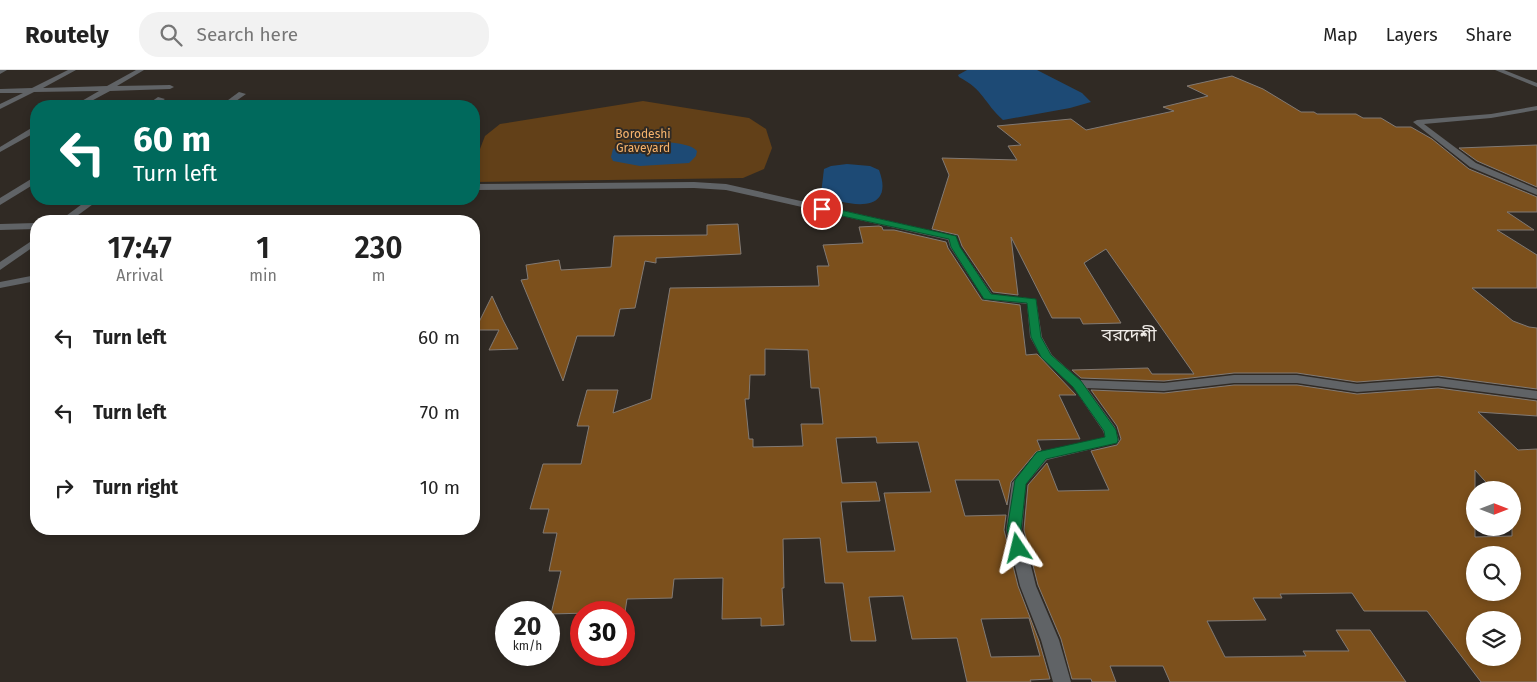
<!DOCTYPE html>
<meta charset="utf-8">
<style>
body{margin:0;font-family:"Fira Sans","Noto Sans Bengali",sans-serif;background:#f2f2f2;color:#222;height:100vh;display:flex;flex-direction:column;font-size:19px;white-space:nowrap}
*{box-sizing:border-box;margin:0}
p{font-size:16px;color:#767676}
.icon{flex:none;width:28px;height:28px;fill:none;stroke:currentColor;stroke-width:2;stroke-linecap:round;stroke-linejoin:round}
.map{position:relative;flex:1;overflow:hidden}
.drawer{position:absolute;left:30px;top:145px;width:450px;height:320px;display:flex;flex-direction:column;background:#fff;border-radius:20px;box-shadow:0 2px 8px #0003}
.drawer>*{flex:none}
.guide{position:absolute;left:30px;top:30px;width:450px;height:105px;border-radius:20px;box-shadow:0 2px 8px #0003;background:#00695c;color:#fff;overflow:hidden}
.needle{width:32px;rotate:90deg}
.controls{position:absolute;left:1466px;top:411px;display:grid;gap:10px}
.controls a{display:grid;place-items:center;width:55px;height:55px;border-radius:50%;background:#fff;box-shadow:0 2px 8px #0003;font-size:25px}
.speed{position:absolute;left:495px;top:531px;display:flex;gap:10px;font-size:25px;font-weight:700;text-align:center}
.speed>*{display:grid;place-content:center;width:65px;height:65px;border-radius:50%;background:#fff;box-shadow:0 2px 8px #0003;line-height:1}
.speed small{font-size:12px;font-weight:400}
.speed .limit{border:8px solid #d22;background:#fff;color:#111}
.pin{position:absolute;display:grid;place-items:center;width:42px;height:42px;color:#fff;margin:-21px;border:2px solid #fff;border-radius:50%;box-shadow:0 1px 5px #0007}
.me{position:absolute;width:55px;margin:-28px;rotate:350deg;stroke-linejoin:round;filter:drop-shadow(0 0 4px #0008)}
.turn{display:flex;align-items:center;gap:18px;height:105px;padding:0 20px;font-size:22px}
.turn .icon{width:65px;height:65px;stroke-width:2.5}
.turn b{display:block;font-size:35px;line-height:42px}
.eta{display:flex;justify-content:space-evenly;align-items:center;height:85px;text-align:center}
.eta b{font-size:30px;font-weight:600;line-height:35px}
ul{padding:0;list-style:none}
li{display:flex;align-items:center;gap:15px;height:75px;padding:0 20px}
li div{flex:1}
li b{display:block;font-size:19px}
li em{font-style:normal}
header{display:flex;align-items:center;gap:30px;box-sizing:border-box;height:70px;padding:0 25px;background:#fff;border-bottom:1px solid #e0e0e0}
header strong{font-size:24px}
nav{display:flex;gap:28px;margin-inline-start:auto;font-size:18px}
.search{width:350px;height:45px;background:#f2f2f2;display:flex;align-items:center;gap:12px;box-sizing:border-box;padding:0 18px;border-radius:20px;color:#767676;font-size:19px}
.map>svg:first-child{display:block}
.green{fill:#624018}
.water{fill:#1d4a75}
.building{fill:#7c501c;stroke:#827a74;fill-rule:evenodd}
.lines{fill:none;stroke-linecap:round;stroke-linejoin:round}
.street{fill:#606366;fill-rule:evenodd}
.route{fill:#0b8043;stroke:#07532c}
.labels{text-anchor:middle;stroke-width:4;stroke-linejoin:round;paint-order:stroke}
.far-park-label{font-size:12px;fill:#f6b36c;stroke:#302a24}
.quarter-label{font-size:18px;fill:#efebe7;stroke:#302a24}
</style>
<header>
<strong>Routely</strong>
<div class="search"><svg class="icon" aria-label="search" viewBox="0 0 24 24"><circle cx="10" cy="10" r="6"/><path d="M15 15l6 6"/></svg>Search here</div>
<nav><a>Map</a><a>Layers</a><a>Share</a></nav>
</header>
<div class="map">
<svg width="1537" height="612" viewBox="0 0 1537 612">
<rect width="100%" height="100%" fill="#302a24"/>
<path class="green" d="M643,31L749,48L766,59L772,78L764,99L743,108L474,112L480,79L485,66L500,54Z"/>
<g class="water">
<path d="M967,0H1037L1082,23L1091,32L1070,38L1003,50C984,33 984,20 959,7L958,5Z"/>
<path d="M631,72C646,72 688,70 697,81L696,86L689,93L640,96L613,91L611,87L613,79Z"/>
<path d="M847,94L870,96L879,100C896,145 847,137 821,124L824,99L831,96Z"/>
</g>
<g class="building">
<path d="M1232,6L1263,19L1301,42H1314L1317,44H1356L1363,48H1381L1396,57H1411L1432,69L1469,99L1537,127V142H1507L1534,160H1497L1537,185V218H1472L1513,251L1529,257L1537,258V319L1438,306L1357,312L1297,303H1234L1164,311L1081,308L1072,300L1148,298L1152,304H1194L1106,179L1084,193L1121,253L1083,254L1080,248H1052L1011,167L1018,225L993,222L962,176L958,165L932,159L949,105L942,88L1017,90L1008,76L1021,75L997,56L1071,49L1086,60L1174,41L1163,37L1208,26L1187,16Z"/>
<path d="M1537,75V117L1477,91L1459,78Z"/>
<path d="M738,154L741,184L656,188V193L645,191L635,238L620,239L614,266H577L563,311L521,210L528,209L526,195L559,190L561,200L611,197L614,166L707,165V155Z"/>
<path d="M879,156L882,157L883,160H894L946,172L948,178L982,230L1020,235L1026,285L1037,284L1076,325H1059L1080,369L1037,370L1041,380L1036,382L1011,412L1007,435L999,410H955L965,446L1006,445L1004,460L1018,516L1039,571L1050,609L1030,610L1031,612H967L957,568L912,569L903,526L869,527L876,571H851L843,513H825L820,468L783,469L784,518H782L784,555L761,556V548L722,549L723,508L674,509L672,528L627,529L625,542L551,544L561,501H549L557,463H543L549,439H530L543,394H581L589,356H577L587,320H618L613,343L651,329L670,218L819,216L817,196H829L823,175L863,173L859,157ZM765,279L808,280L811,318H819L823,354H801L803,376L753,377V369H749L745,329H749L750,305H765ZM876,367L877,373L918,372L931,422L884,423L895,481L847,482L841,432L880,431L876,412L842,413L836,368ZM1029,548L1040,586L991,587L981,549Z"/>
<path d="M492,226L503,250L518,279L489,280L499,260H475Z"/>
<path d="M1234,315H1297L1357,324L1438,318L1537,331V346L1478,342L1518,380L1537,379V612H1481L1427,541H1364L1352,523L1280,524L1282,528H1253L1266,550L1207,551L1225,587L1306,586L1303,581H1349L1336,560H1370L1406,612H1170L1163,596H1110L1116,612H1092L1091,609H1072L1061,569L1038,515L1024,460L1028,415L1047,393L1058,421L1109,420L1091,381L1117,375L1121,369L1117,356L1091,320L1164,323ZM1475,400L1493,420H1512V466L1475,467ZM1475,485H1512V522H1475ZM1475,550H1512V588H1475Z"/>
</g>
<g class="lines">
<g class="street">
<path d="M0,0H7L0,4Z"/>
<path d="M68,0H76L43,18L107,16L136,0H144L117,16L170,15L174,17L170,19L110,21L82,36H73L99,21L34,22L0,39V34L23,23H0V19L32,18Z"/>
<path d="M1495,0H1504L1537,13V17Z"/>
<path d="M239,22L246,24L229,36H220Z"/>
<path d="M158,27L165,29L154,36H145Z"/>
<path d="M1537,36V40L1491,48L1424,54L1476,93L1537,119V125L1470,97L1413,52L1417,50L1491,44Z"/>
<path d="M33,57H36V62L0,82V77Z"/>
<path d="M36,106V113L0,135V128Z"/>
<path d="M694,112L726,114L956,166L960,177L992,224L1036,229L1042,267L1052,285L1080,310L1164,313L1234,305H1297L1357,314L1438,308L1537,321V329L1438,316L1357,322L1297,313H1234L1164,321L1087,318L1115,357L1119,370L1117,373L1047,390L1026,414L1022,460L1036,516L1059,570L1071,612H1053L1041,570L1020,516L1006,460L1012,413L1037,383L1105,367L1103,361L1073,317L1041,287L1030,267L1027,234L984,229L950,177L948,170L726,120L694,118L474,120V114Z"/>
<path d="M89,129H100L70,151H59Z"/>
<path d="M36,153V159L0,160V154Z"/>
<path d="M36,168V175L0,200V192Z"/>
<path d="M36,205V211L0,218V212Z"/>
</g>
</g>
<path class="route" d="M822,136L956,166L960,177L991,224L1036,229L1041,267L1051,285L1081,311L1116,360L1118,370L1117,373L1046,389L1026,414L1021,460L1026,478L1024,482L1018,484L1013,482L1007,460L1015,410L1037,382L1105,367L1104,361L1073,317L1041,287L1031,267L1027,233L984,229L951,177L949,169L819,141V137Z"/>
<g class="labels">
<g class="far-park-label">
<text x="643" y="68">Borodeshi<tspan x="643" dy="14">Graveyard</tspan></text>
</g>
<g class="quarter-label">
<text x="1129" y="271">বরদেশী</text>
</g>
</g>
</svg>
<div class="controls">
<a><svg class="needle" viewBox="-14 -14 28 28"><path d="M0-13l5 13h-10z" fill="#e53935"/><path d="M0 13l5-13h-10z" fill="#767676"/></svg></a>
<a><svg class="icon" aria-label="search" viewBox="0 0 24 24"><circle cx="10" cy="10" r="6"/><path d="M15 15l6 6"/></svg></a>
<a><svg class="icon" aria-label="layers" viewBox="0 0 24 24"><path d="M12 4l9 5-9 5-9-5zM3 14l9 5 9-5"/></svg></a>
</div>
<div class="speed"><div>20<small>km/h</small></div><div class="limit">30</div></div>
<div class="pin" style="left:822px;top:139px;background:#d93025"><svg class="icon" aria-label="arrive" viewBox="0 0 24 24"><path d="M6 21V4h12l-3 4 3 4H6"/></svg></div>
<svg class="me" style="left:1018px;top:478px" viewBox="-20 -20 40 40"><path d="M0-17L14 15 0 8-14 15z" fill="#0b8043" stroke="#fff" stroke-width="4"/></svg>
<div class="guide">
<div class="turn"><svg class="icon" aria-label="left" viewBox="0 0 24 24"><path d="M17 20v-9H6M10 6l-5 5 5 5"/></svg><div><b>60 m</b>Turn left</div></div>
</div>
<section class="drawer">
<div class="eta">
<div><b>17:47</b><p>Arrival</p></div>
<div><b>1</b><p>min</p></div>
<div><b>230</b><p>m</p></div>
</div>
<ul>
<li><svg class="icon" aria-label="left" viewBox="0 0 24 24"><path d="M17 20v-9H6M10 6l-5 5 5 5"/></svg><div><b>Turn left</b></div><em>60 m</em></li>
<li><svg class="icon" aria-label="left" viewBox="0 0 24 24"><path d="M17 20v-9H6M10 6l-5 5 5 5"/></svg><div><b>Turn left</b></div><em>70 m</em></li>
<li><svg class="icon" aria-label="right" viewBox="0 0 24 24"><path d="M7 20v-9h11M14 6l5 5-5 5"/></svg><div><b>Turn right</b></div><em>10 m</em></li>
</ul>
</section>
</div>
